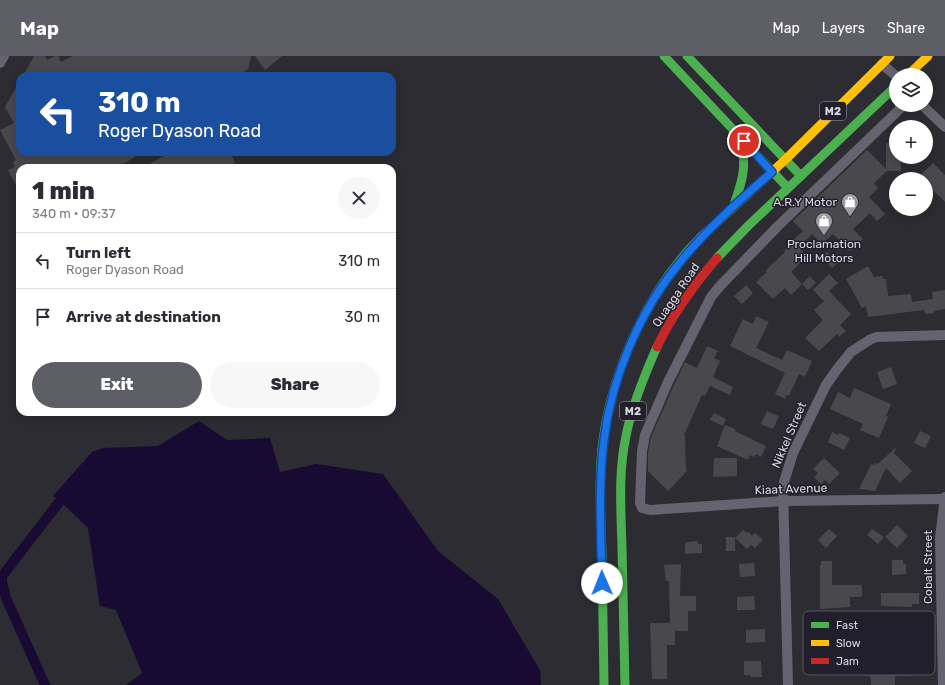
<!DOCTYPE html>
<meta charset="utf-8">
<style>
body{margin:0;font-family:Rubik,sans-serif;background:#f7f7f7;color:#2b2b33;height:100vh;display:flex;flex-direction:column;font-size:15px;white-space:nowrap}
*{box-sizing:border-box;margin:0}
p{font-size:13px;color:#7c7c81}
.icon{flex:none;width:22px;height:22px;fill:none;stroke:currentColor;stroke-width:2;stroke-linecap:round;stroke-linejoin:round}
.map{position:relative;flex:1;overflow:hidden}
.drawer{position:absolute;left:16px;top:108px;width:380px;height:252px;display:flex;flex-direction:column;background:#fff;border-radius:12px;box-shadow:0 2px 10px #0003}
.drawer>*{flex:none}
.hud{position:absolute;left:16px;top:16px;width:380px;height:84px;border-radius:12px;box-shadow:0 2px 10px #0003;background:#1a4fa0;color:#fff;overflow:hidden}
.tools{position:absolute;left:889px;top:12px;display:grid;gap:8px}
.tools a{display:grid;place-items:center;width:44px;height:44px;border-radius:50%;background:#fff;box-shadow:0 2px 10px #0003;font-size:20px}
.pin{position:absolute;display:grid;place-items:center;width:34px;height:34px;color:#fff;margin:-17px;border:2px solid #fff;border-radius:50%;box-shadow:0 1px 4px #0007}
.me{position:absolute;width:44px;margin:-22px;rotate:359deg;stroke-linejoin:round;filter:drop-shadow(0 0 3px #0008)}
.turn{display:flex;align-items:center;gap:14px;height:84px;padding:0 16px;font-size:18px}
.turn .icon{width:52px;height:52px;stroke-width:2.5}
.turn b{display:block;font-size:28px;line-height:34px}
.round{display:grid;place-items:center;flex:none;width:42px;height:42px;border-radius:21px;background:#f7f7f7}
.summary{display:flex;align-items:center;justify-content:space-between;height:68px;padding:0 16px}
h1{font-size:24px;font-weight:800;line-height:30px}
.primary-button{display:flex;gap:8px;margin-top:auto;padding:8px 16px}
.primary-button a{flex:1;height:46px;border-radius:24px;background:#5e5e66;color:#fff;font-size:16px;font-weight:800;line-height:46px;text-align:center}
.primary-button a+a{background:#f7f7f7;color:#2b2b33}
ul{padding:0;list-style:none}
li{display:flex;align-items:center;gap:12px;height:56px;padding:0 16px;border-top:1px solid #e1e1e2}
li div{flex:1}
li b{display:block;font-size:15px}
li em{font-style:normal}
header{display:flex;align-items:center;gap:24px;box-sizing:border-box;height:56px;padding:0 20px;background:#5e5e66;color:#fff}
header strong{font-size:19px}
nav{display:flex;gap:22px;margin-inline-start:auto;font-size:14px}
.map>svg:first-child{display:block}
.water{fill:#180a33}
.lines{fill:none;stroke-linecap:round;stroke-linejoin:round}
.canal{stroke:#180a33;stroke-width:10}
.building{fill:#49484d}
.street{stroke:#65636f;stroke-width:10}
.fast{stroke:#4caf50;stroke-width:9}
.slow{stroke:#ffc107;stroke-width:9}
.jam{stroke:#c62828;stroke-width:9}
.route-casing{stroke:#114b97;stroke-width:10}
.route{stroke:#1a73e8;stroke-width:7}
.labels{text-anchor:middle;stroke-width:3;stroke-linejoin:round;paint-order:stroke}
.shield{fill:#211f2b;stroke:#a2a0aa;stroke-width:1}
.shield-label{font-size:11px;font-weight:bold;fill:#d9d8e1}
.poi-label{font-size:12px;fill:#d9d8e1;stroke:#211f2b;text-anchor:end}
.street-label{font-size:12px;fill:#d9d8e1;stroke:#211f2b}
.key{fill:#211f2b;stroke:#585662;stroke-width:1}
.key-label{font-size:11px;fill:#d9d8e1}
</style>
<header>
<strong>Map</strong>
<nav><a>Map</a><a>Layers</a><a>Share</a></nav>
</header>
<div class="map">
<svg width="945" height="629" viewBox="0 0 945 629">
<rect width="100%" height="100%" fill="#2d2c32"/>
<path class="water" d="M199,365L227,384L270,382L280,416L316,408L383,418L438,495L498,543L540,614L541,629H126L142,617L116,554L100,550L88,472L60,445L53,440L92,396L103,392L158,390Z"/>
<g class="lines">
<path class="canal" d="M45,629L6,542L2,526V520L60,445"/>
</g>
<g class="building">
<path d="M34,0H45L47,4L55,0H58L61,6L73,0H251L248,13L239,20H23Z"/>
<path d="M255,0H282L265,14Z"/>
<path d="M20,25V96H143L117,112H20V137L8,114L15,111L13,106L16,104L0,74L14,67L5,51Z"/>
<path d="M886,87H895L896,101H901V115H887L874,127L878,132L869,141L885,158L877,165L870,157L853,173L863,183L850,195L833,178L822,188L812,178L799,191L804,197L798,203L801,206L791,216L802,228L791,239L785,232L773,243L756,226L767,216L765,215L785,196L784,195L788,191L787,190L803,175L793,165L867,94L886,113Z"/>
<path d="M172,96H230L235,107L225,112H141Z"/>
<path d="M933,107L945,119V146L926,127V123H922L919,120Z"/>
<path d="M827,196L838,207L832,212L822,201Z"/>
<path d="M868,210L874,221L882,220L883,223H886L888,240L911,238L912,246L933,243L932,236L945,234V253L934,255V257L925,258L924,254L868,261L866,250L862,252L846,223Z"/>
<path d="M829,218L838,227L829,235L851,258L840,269L846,275L839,281L837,278L819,295L805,282L823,264L814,254L824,245L813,234Z"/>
<path d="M810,220L816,227L808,234L802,228Z"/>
<path d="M746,229L753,237L742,248L734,240Z"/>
<path d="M756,260L769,266L756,292L782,304L787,294L812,305L805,321L799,318L789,340L786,339L785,343L775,338L785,317L730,290L743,263L753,268Z"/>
<path d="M707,290L718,295L714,302L720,305L713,321L733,331L730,339L710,330L705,340L702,339L684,379L685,380L686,413L687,415L668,435L648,415V396L651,381L674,329L685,306L697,312Z"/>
<path d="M891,311L897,328L883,333L877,316Z"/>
<path d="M854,332L891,348L886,360L888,361L879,382L860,374L863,368L830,353L838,336L850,342Z"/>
<path d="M767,355L779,360L773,373L761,368Z"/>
<path d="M714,357L726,363L723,370L710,364Z"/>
<path d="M725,369L735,373V375L766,390L761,401L756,398L754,401L750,399L748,404L717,390Z"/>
<path d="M920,375L931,380L925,392L914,387Z"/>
<path d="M832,376L838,379L839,377L850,382L844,394L828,386Z"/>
<path d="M895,392H896L894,397L912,415L900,427L886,412L875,435L859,433L871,408L874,409L875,407L878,408Z"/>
<path d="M714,402H737V420L713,421Z"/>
<path d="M824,402L840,417L829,428L825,424L821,428L814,421L818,417L813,413Z"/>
<path d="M897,469L908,480L897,492L885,481Z"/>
<path d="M829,473L837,480L826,492L818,484Z"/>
<path d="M872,473L884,481L878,488L867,479Z"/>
<path d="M743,474L747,477L748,476L752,480L755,477L763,484L755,492L751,489L747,493L735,482Z"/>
<rect x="726" y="481" width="9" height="14"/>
<path d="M698,485V488H702V497L685,498V488L687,486Z"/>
<path d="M892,504H903V508H906V518L892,519Z"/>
<path d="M821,505H832V529H862V541H850V551L820,553V509H821Z"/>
<path d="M754,507L755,520L740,521L739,508Z"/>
<path d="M681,508L680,540H696V555H688V575H675V589H667V623H652L650,567H670L669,525H666L664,509Z"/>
<path d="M881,537H919V548H912V551L881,550Z"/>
<path d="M754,540L755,554H737V541Z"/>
<path d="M765,573V586L746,587V574Z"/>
<path d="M910,600L911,619L895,620V629H871L870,613H885V601Z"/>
<path d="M744,605H761L762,621H751L750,619H744Z"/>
</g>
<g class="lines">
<g class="street">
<path d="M0,7L4,0"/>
<path d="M882,8L896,20"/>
<path d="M904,49L778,170L720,230L711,241L668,326L645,379L642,395L640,447L642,452L650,454L783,445L945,443"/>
<path d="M922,49L945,71"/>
<path d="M788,629L783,432L784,426L793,397L826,329L838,312L851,296L871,283L877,281L945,279"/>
<path d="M943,629L940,482L945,441"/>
</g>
<g class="fast">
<path d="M664,0L788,132"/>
<path d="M687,0L801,120"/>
<path d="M734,75C737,83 741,91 743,99C746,116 739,133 734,149"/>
<path d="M717,202L749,169L896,30"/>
<path d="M604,629C603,586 603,542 602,499C601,461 598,422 603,384C613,312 649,232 701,181"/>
<path d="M625,629C624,583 623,538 622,492C621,455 618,417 626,380C632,349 644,320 657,291"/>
</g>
<g class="slow">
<path d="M908,19L928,0"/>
<path d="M701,181L785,104L890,0"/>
</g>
<path class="jam" d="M657,291C672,259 694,229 717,202"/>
</g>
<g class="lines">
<defs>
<path id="route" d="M602,527C601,479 598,431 604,384C612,320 640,254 681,205C708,172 740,144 772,116L744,85"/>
</defs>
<use href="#route" class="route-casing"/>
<use href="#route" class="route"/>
</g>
<defs>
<symbol id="shop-pin" viewBox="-11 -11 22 30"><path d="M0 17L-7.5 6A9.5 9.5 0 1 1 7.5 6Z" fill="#9d9ca4" stroke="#211f2b"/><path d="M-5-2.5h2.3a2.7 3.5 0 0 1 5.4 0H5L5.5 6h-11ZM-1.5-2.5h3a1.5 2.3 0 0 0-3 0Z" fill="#fff"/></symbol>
</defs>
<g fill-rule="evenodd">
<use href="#shop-pin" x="840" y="136" width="20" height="27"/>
<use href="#shop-pin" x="814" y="155" width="20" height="27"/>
</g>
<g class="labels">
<g class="shield">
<rect x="820" y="46" width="26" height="18" rx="3"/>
<rect x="620" y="346" width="26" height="18" rx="3"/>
</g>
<g class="shield-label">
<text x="833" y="59">M2</text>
<text x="633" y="359">M2</text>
</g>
<g class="poi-label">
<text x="837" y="150">A.R.Y Motor</text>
<text x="824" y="192" text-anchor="middle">Proclamation<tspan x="824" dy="14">Hill Motors</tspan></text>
</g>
<g class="street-label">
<text transform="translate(676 239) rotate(-56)" y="4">Quagga Road</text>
<text transform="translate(789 379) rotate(-67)" y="4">Nikkel Street</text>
<text transform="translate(791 433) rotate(-2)" y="4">Kiaat Avenue</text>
<text transform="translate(928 511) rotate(-90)" y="4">Cobalt Street</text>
</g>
</g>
<rect x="803" y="555" width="132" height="64" rx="6" class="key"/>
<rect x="811" y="566" width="18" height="6" fill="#4caf50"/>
<rect x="811" y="584" width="18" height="6" fill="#ffc107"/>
<rect x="811" y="602" width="18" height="6" fill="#c62828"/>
<g class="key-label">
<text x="836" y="573">Fast</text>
<text x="836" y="591">Slow</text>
<text x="836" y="609">Jam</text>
</g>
</svg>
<div class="tools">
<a><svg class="icon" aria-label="layers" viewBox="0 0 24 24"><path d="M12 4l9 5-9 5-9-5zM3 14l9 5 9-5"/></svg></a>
<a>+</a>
<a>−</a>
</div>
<div class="pin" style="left:744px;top:85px;background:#d93025"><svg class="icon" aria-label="arrive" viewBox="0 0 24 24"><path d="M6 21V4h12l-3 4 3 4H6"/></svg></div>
<svg class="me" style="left:602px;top:527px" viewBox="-20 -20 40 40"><circle r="19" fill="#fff"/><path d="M0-13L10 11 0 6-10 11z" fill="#1a73e8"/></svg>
<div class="hud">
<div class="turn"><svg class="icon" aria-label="left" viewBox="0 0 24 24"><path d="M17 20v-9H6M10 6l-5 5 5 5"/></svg><div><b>310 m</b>Roger Dyason Road</div></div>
</div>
<section class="drawer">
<div class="summary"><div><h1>1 min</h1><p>340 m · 09:37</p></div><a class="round"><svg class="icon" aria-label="close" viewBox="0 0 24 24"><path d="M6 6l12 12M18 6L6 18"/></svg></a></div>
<ul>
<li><svg class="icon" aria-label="left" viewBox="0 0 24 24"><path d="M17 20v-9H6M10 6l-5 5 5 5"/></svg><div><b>Turn left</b><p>Roger Dyason Road</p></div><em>310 m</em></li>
<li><svg class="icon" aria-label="arrive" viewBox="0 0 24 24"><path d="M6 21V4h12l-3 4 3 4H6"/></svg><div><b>Arrive at destination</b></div><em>30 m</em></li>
</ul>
<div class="primary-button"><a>Exit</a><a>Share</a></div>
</section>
</div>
